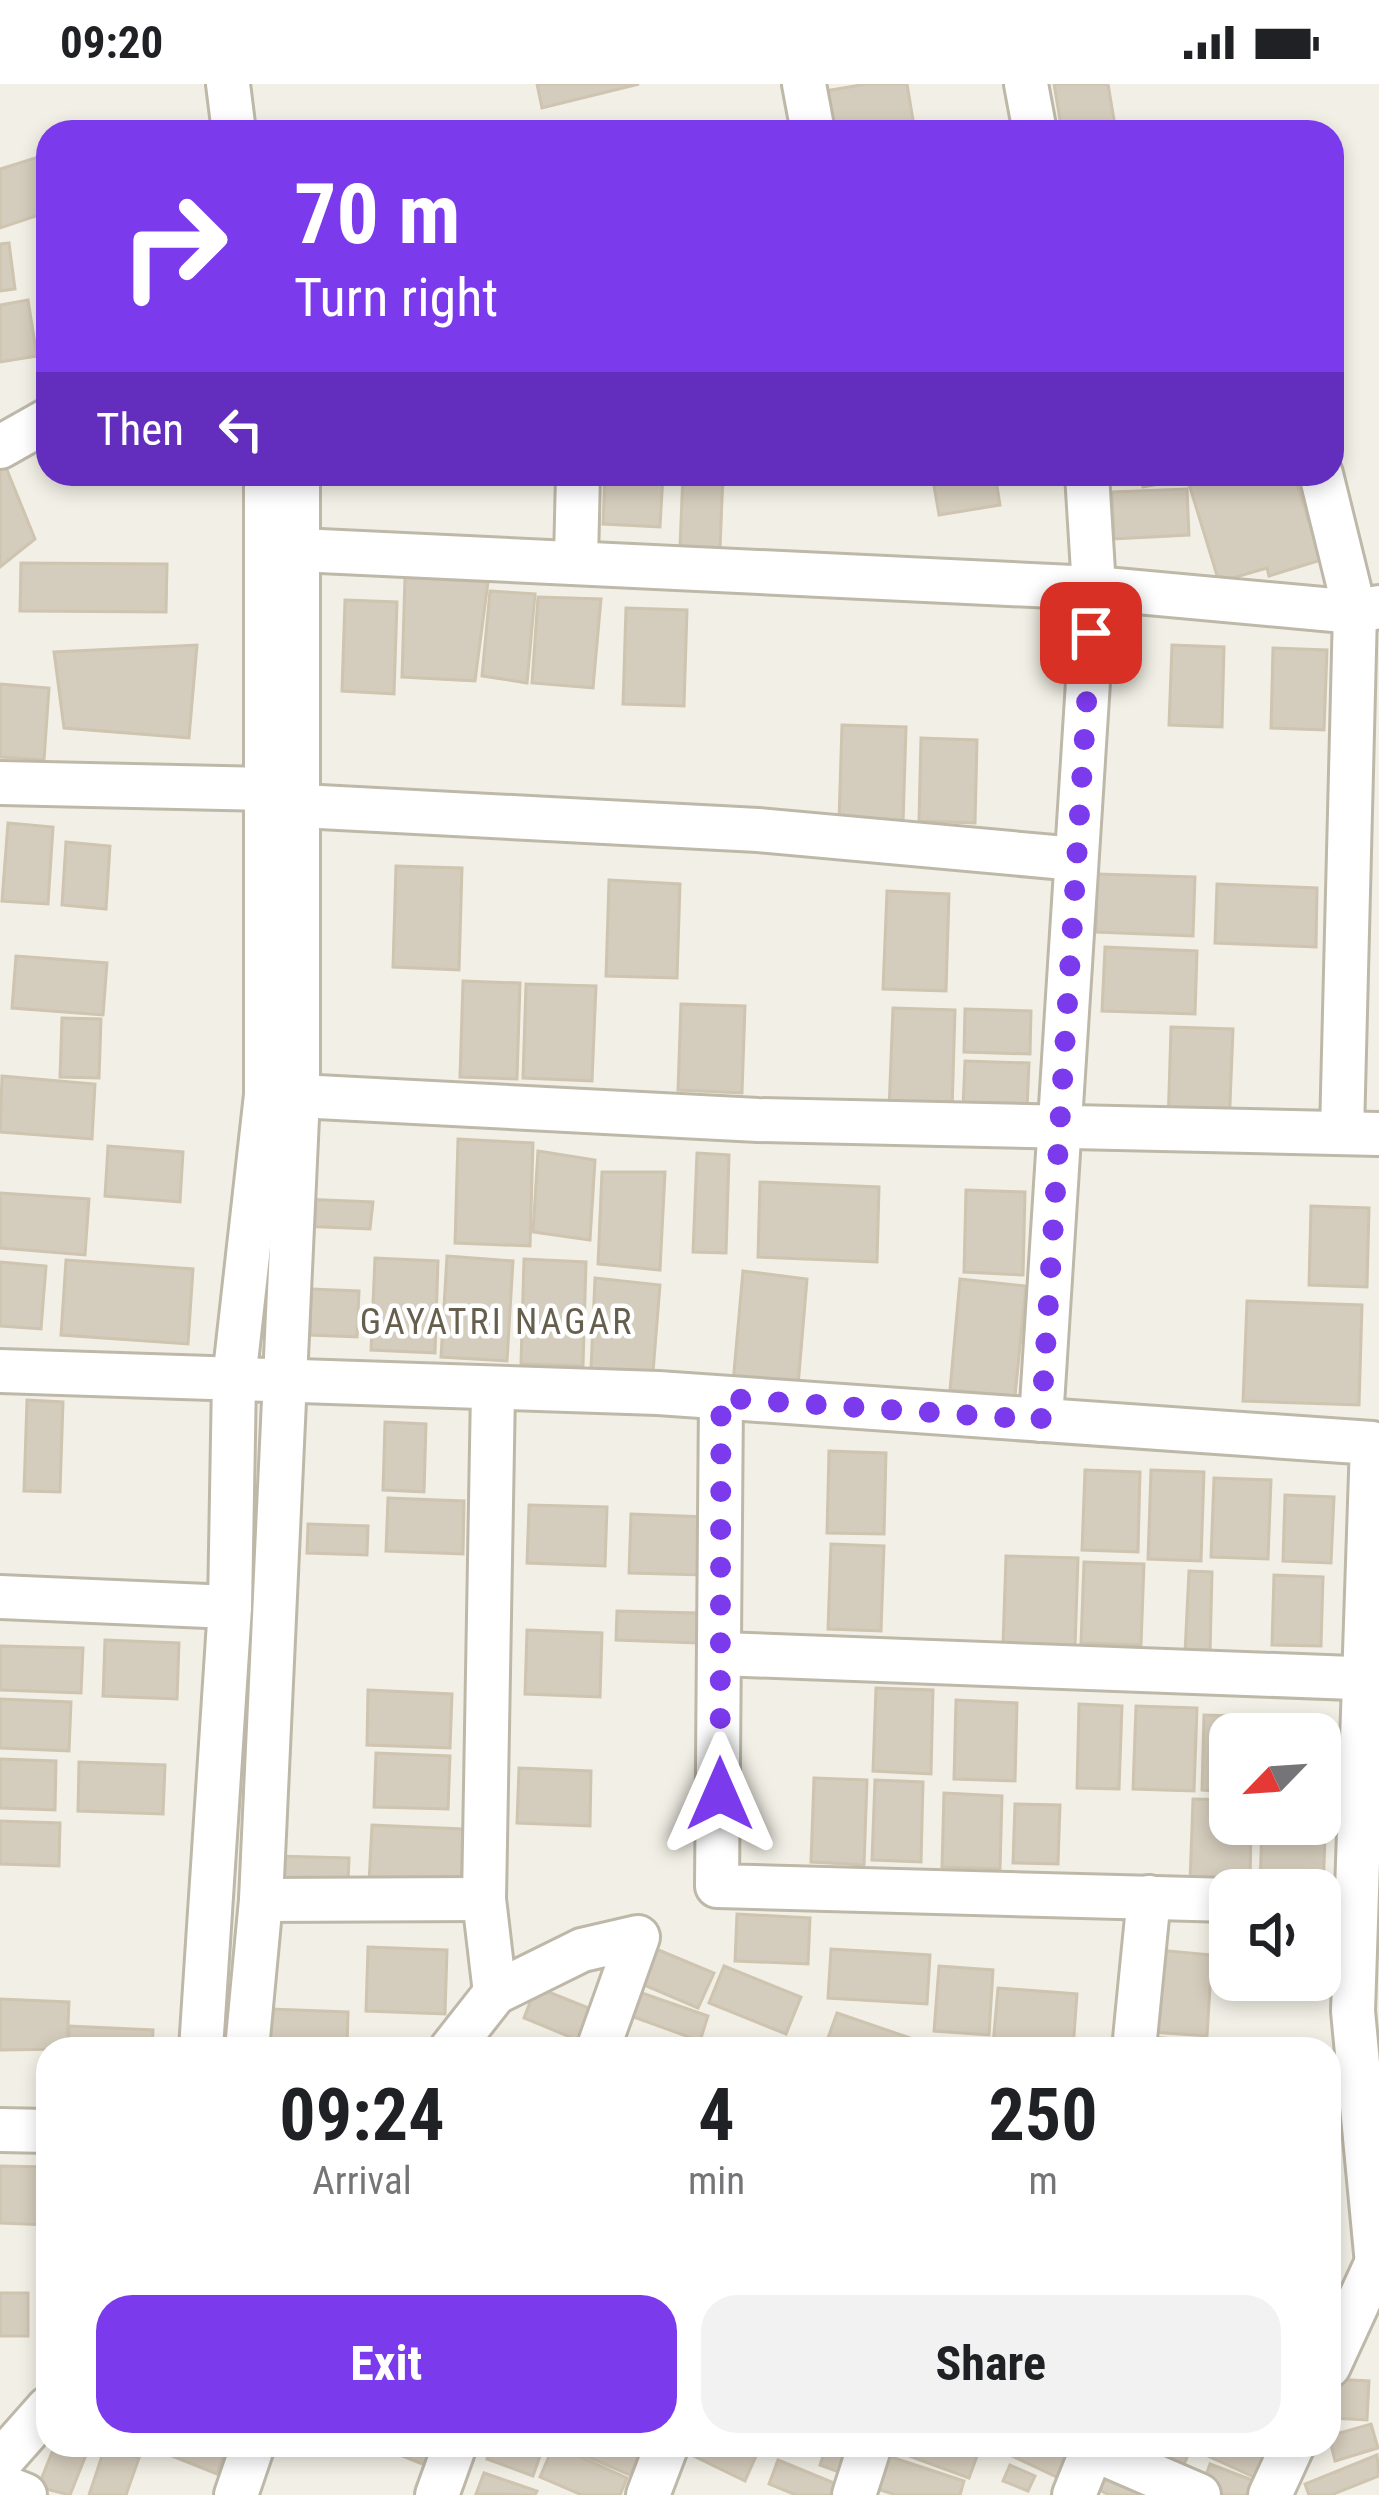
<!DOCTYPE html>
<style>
body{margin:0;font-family:"Roboto Condensed",sans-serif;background:#f2f2f2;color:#202124;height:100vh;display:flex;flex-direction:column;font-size:45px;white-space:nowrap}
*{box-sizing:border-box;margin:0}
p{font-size:39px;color:#757577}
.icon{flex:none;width:66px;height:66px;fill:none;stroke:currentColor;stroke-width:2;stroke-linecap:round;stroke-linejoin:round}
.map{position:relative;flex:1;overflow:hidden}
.panel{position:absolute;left:36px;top:1953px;width:1305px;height:420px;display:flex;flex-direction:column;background:#fff;border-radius:36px;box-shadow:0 6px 18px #0003}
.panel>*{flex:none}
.top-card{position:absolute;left:36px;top:36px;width:1308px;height:366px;border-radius:36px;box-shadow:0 6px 18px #0003;background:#7c3aed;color:#fff;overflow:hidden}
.needle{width:78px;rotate:245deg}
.buttons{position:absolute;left:1209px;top:1629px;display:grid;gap:24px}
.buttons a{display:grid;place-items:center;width:132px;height:132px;border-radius:24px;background:#fff;box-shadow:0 6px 18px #0003;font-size:60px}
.pin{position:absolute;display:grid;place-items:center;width:102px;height:102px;color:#fff;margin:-51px;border-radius:24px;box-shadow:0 6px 18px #0006}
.me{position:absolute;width:132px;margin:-66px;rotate:0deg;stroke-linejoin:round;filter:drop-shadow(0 0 9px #0008)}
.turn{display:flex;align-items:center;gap:42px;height:252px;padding:0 60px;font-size:54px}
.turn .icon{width:156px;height:156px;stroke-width:2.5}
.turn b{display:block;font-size:84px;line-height:102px}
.then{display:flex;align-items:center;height:114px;padding:0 60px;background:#0003;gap:24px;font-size:45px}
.eta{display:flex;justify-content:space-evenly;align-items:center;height:204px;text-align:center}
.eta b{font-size:72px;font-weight:700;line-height:84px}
.button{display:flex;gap:24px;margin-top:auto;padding:24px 60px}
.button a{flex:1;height:138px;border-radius:36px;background:#7c3aed;color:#fff;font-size:48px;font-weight:700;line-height:138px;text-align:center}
.button a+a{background:#f2f2f2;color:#202124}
.status{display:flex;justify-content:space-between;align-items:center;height:84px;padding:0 60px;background:#fff;direction:ltr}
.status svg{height:33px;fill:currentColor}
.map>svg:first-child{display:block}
.building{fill:#d4ccbc;stroke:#cec4b0;stroke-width:3}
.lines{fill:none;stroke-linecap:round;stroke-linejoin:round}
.minor-casing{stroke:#beb8a9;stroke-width:48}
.minor{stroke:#fff;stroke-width:42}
.route{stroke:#7c3aed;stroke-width:21;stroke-dasharray:0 37.8}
.labels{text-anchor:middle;stroke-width:9;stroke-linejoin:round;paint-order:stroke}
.neighbourhood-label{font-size:36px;letter-spacing:3px;fill:#675f4d;stroke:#fff}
</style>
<div class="status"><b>09:20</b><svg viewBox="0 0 49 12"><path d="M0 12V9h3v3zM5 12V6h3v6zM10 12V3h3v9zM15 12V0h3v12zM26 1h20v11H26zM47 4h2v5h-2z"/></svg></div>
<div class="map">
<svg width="1379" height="2411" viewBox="0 0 1379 2411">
<rect width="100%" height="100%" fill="#f2f0e6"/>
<g class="building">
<path d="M537,0H639L542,24Z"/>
<path d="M867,0H907L915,48H832L825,7Z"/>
<path d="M1054,0H1108L1116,48H1062Z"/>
<path d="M48,70V128L0,144V85Z"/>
<path d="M9,159L15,205L0,207V160Z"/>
<path d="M28,216L37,272L0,278V221Z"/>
<path d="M5,381L35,455L0,483V384Z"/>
<path d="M605,390H663L660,443L603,440Z"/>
<path d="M683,390H723L720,465L680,463Z"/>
<path d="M932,390H995L1000,421L939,431Z"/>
<path d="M1141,390H1190L1191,394L1143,403Z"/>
<path d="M1221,390H1294L1321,476L1269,492L1267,484L1219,498L1189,400Z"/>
<path d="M1187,405L1189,451L1114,455L1112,408Z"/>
<path d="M21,479L167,480L166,528L20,527Z"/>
<path d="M405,493L488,498L475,597L402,593Z"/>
<path d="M490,507L535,510L527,599L482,592Z"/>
<path d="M538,513L601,515L593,604L532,599Z"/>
<path d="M345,516L397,518L394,610L342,607Z"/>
<path d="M626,524L687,526L684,622L623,620Z"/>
<path d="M197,561L189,654L64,644L54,568Z"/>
<path d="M1172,561L1224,563L1222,643L1169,641Z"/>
<path d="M1273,564L1327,566L1324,646L1271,644Z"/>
<path d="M0,600L49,604L44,676L0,673Z"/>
<path d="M842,641L906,643L903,740L839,737Z"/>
<path d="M921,654L977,656L975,739L919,737Z"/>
<path d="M8,739L53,743L48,820L2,817Z"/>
<path d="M66,758L110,762L106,825L62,821Z"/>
<path d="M396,782L462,784L459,886L393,883Z"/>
<path d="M1097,790L1195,793L1193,852L1096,848Z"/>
<path d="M609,796L680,800L677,894L606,892Z"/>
<path d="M1217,800L1317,804L1316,863L1215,859Z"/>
<path d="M887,807L949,810L946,907L883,905Z"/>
<path d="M1105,863L1197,867L1195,930L1102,927Z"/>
<path d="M16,872L107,879L103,931L12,924Z"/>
<path d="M463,897L520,899L517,995L460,993Z"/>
<path d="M526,900L596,902L592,997L523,994Z"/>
<path d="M681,920L745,922L742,1009L678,1006Z"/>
<path d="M893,924L955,926L952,1028L889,1026Z"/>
<path d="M965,925L1031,927L1030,970L964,968Z"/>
<path d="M62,934L101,935L99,994L60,993Z"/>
<path d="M1171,943L1233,945L1229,1045L1168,1042Z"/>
<path d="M965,977L1029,979L1027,1026L963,1023Z"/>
<path d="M2,992L95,1000L92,1055L0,1048Z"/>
<path d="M458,1055L533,1059L530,1162L455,1159Z"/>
<path d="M108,1062L183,1068L180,1118L105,1112Z"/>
<path d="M538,1067L595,1076L590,1156L533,1148Z"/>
<path d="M697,1069L729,1071L726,1169L693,1168Z"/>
<path d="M602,1088H665L660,1186L598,1180Z"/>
<path d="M760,1098L879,1103L877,1178L758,1173Z"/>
<path d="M966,1106L1025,1108L1023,1191L964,1188Z"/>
<path d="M0,1109L89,1115L85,1171L0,1164Z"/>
<path d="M301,1115L373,1118L370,1145L300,1142Z"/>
<path d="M1311,1122L1369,1124L1367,1203L1309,1201Z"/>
<path d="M447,1172L513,1177L507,1277L441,1273Z"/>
<path d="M375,1174L438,1177L435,1269L371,1266Z"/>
<path d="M524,1175L586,1178L583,1282L521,1280Z"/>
<path d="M66,1176L193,1185L188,1260L61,1251Z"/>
<path d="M0,1178L46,1182L41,1245L0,1242Z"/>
<path d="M743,1187L807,1195L798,1302L733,1299Z"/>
<path d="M595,1194L660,1201L653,1288L591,1285Z"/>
<path d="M960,1195L1026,1202L1015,1312L950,1306Z"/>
<path d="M311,1205L359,1207L357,1253L310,1251Z"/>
<path d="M1247,1217L1362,1221L1359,1321L1243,1317Z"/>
<path d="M27,1316L63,1318L60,1408L24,1407Z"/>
<path d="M385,1338L426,1340L424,1408L383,1406Z"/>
<path d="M829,1367L886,1369L884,1450L827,1449Z"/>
<path d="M1085,1386L1140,1388L1138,1468L1082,1466Z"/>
<path d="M1151,1386L1204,1388L1201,1477L1148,1475Z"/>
<path d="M1214,1394L1271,1396L1268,1475L1211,1473Z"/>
<path d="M1285,1411L1334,1413L1331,1479L1283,1477Z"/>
<path d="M388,1414L464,1417L463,1470L386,1467Z"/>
<path d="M529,1421L607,1423L605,1482L527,1479Z"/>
<path d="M631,1430L706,1433L704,1491L629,1489Z"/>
<path d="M308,1440L368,1442L367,1471L307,1469Z"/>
<path d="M831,1460L884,1462L881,1547L828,1545Z"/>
<path d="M1006,1472L1078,1474L1075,1563L1003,1560Z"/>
<path d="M1084,1478L1144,1480L1141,1561L1081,1559Z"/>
<path d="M1189,1487L1212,1488L1210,1571L1185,1569Z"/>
<path d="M1274,1491L1323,1493L1321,1562L1272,1561Z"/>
<path d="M617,1527L698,1529L697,1559L616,1556Z"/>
<path d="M527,1546L602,1549L600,1613L525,1610Z"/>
<path d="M105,1556L179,1559L177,1615L103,1612Z"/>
<path d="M0,1562L83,1564L81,1609L0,1606Z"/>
<path d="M876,1604L933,1606L931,1690L873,1687Z"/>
<path d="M368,1606L452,1610L450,1664L367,1661Z"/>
<path d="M0,1615L71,1618L69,1667L0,1664Z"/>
<path d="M956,1616L1017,1619L1015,1697L954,1695Z"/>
<path d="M1079,1620L1122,1622L1119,1705L1077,1704Z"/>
<path d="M1136,1622L1197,1624L1194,1707L1133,1705Z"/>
<path d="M1204,1631L1261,1633L1260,1650H1230V1708L1202,1706Z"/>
<path d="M376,1669L450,1672L448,1725L374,1723Z"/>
<path d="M0,1675L56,1677L55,1726L0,1724Z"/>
<path d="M79,1678L165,1681L163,1730L78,1727Z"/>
<path d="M519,1684L591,1687L590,1742L517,1739Z"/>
<path d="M814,1694L867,1696L864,1781L811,1778Z"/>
<path d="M875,1696L923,1698L921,1778L872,1776Z"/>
<path d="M944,1709L1002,1712L1000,1785L942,1783Z"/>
<path d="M1193,1715L1230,1716V1740H1251L1250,1800L1190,1798Z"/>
<path d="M1015,1720L1060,1721L1058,1780L1013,1779Z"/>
<path d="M1320,1726H1326L1323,1807L1260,1804L1262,1740H1320Z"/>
<path d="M0,1737L60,1739L59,1782L0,1780Z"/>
<path d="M372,1741L463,1745L461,1802L369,1798Z"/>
<path d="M276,1772L349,1774L348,1799L276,1798Z"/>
<path d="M737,1830L810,1834L808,1880L735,1877Z"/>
<path d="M644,1860L714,1889L698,1924L630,1895Z"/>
<path d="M368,1863L447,1866L445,1930L366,1927Z"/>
<path d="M831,1865L930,1871L927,1920L828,1914Z"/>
<path d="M1158,1866L1212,1871L1207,1952L1152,1948Z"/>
<path d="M724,1882L801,1913L786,1950L709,1919Z"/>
<path d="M939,1882L993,1886L989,1951L934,1947Z"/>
<path d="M536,1903L604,1930L592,1962L524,1934Z"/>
<path d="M998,1904L1077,1910L1073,1965L993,1961Z"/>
<path d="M639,1908L708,1932L700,1957L631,1932Z"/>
<path d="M0,1915L69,1918L67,1965L0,1966Z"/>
<path d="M270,1925L348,1928L347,1965H269Z"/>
<path d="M837,1929L916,1956L913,1965H824Z"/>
<path d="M69,1942L153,1946L152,1965H69Z"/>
<path d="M1148,1953L1232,1959V1965H1147Z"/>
<path d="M0,2082L48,2083V2141L0,2139Z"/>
<rect x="0" y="2209" width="28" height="43"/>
<rect x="39" y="2215" width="9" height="45"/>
<path d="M1333,2295L1369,2297L1367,2336L1331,2334Z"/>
<path d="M1371,2340L1378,2364L1335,2377L1329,2352Z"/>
<path d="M55,2361H90L70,2411L38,2403Z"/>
<path d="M145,2361H217L226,2365L217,2390Z"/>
<path d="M375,2361H423L431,2365L425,2381Z"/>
<path d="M491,2361L542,2366L533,2392L487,2375Z"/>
<path d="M554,2361L627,2394L620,2411H582L540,2393Z"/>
<path d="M560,2361H634L642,2364L630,2391Z"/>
<path d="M671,2361H749L759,2365L745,2397Z"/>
<path d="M827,2361H861L850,2392L820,2381Z"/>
<path d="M892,2361H946L977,2372L969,2394L890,2365Z"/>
<path d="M1012,2361H1059L1076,2369L1063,2396L1008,2370Z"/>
<path d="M1129,2361H1184L1191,2363L1182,2386Z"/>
<path d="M1199,2361H1262L1280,2369L1267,2399L1197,2367Z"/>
<path d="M105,2363L139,2374L126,2411H89Z"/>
<path d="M882,2370L964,2397L960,2411H896L871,2403Z"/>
<path d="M1377,2371L1379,2392L1331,2411H1309L1305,2400Z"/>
<path d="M778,2376L844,2403L840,2411H796L769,2400Z"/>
<path d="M1111,2378L1177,2411H1109L1098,2405Z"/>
<path d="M1210,2380L1265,2401L1262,2411H1225L1202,2402Z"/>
<path d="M1010,2381L1035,2392L1028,2407L1003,2397Z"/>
<path d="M484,2389L537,2407L535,2411L476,2410Z"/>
</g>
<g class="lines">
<defs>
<g id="minor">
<path d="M228,0L234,48"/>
<path d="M804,0L813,48"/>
<path d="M1026,0L1035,48"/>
<path d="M0,363L48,336"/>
<path d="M1321,390L1355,528L1342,1048"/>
<path d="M299,466L1094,504L1355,528L1379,523"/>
<path d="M576,477L578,390"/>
<path d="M0,699L267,705"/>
<path d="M301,722L758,746L1076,775"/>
<path d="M298,1012L758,1036L1379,1050"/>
<path d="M0,1287L658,1309L1372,1359L1353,1927L1379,2201"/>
<path d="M721,1314L717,1802L1230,1816"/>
<path d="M1041,1336L1094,504L1087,390"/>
<path d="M0,1513L230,1523"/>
<path d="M721,1570L1379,1595"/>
<path d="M261,1816L484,1815"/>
<path d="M495,1909L582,1866L638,1853L598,1965"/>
<path d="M201,1965L230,1523L234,1296L266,1011V390"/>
<path d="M247,1965L261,1816L298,1012V390"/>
<path d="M451,1965L495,1909L484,1815L493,1306"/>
<path d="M1134,1965L1149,1813"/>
<path d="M0,2046L48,2047"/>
<path d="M1329,2282L1375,2182"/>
<path d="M1092,2365L1199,2411"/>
<path d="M0,2378L48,2324"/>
<path d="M0,2401L25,2411"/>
<path d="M236,2411L253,2361"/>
<path d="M437,2411L455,2361"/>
<path d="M648,2411L667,2361"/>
<path d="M854,2411L870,2361"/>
<path d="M1074,2411L1094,2361"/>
<path d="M1270,2411L1293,2361"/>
</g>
</defs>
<use href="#minor" class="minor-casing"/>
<use href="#minor" class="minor"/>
</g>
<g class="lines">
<path class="route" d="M720,1710L721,1314L1041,1336L1091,549"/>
</g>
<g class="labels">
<g class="neighbourhood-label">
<text x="497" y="1250">GAYATRI NAGAR</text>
</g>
</g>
</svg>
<div class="buttons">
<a><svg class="needle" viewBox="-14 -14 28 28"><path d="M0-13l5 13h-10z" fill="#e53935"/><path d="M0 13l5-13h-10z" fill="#757577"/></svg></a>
<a><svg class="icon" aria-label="sound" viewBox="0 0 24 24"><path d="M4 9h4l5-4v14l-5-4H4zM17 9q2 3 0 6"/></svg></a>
</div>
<div class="pin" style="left:1091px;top:549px;background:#d93025"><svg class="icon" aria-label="arrive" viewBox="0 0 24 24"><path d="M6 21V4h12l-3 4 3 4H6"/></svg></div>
<svg class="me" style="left:720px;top:1710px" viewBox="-20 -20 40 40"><path d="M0-17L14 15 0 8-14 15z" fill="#7c3aed" stroke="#fff" stroke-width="4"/></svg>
<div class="top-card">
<div class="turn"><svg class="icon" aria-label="right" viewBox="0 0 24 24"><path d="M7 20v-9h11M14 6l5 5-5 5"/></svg><div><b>70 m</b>Turn right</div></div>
<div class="then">Then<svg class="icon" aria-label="left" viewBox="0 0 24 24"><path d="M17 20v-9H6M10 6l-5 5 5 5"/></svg></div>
</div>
<section class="panel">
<div class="eta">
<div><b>09:24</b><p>Arrival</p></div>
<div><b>4</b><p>min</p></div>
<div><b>250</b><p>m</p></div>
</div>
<div class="button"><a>Exit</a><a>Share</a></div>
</section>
</div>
